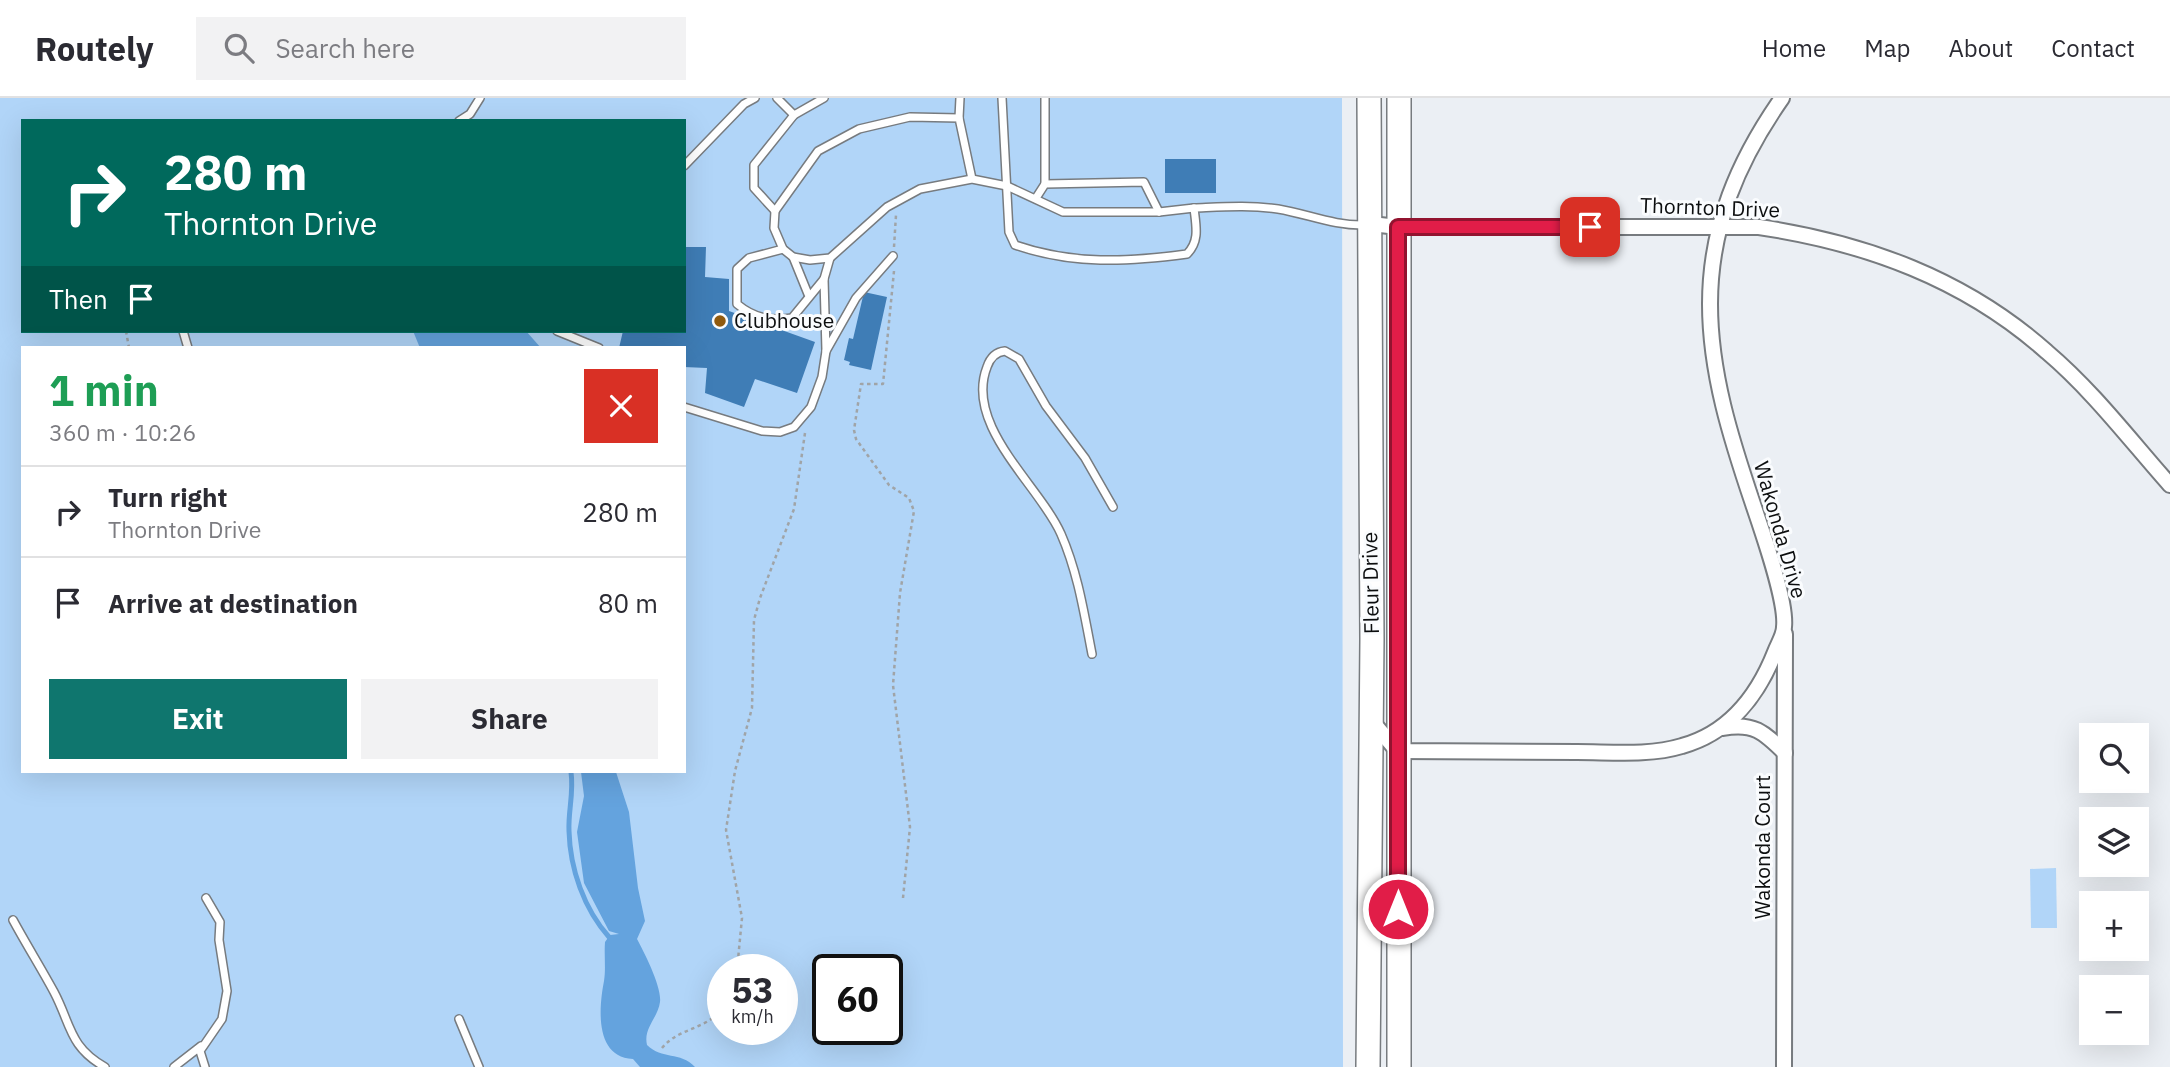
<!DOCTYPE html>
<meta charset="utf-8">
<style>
body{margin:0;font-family:"IBM Plex Sans",sans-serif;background:#f2f2f3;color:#2b2b33;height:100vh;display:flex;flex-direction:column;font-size:26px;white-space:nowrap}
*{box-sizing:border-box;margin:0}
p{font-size:23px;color:#7c7c81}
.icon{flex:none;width:38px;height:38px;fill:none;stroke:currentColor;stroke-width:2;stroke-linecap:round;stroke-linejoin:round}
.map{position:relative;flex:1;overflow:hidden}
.panel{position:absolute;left:21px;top:248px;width:665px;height:427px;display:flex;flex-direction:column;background:#fff;border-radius:0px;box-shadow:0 7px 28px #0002}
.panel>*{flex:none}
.guide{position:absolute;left:21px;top:21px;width:665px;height:214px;border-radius:0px;box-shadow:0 7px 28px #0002;background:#00695c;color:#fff;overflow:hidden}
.fabs{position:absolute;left:2079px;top:625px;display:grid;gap:14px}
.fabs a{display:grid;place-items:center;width:70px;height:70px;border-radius:0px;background:#fff;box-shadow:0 7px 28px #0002;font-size:35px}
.speed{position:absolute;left:707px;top:856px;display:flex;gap:14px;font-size:35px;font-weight:700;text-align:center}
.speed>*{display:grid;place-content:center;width:91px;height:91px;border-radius:50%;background:#fff;box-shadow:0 7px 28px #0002;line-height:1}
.speed small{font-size:18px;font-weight:400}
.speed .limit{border:4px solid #111;border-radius:10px;background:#fff;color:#111}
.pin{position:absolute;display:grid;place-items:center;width:60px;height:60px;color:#fff;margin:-30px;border-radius:14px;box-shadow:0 4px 10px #0006}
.me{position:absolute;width:77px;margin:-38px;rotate:0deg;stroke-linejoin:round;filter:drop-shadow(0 0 5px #0008)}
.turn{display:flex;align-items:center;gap:24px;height:147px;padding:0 28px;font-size:32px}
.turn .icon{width:91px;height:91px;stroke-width:2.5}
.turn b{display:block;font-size:49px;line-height:60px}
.then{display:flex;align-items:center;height:66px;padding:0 28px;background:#0003;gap:14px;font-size:26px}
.round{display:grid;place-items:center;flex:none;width:74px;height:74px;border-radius:0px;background:#f2f2f3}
.summary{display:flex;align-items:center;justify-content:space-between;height:119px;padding:0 28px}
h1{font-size:42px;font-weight:800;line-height:52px;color:#1e9e55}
.action{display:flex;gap:14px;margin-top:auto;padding:14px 28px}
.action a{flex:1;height:80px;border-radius:0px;background:#0f766e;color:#fff;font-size:28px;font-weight:800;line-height:80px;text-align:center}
.action a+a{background:#f2f2f3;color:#2b2b33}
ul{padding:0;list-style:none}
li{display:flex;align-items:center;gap:21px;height:91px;padding:0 28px;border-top:2px solid #e1e1e2}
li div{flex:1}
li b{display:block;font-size:26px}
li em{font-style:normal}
header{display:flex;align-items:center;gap:42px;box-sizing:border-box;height:98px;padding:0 35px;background:#fff;border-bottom:2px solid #e1e1e2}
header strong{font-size:33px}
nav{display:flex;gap:38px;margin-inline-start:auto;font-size:24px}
.search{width:490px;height:63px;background:#f2f2f3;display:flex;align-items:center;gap:18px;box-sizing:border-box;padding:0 24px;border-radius:0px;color:#7c7c81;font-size:26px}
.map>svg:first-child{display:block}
.green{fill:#b1d5f8;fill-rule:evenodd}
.water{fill:#64a3de}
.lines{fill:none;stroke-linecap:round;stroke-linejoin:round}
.stream{stroke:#64a3de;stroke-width:5}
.building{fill:#3f7db6}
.service-casing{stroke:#777b7f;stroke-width:10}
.minor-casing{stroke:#777b7f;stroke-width:18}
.primary-casing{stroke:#777b7f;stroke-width:26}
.path{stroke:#a0a4a7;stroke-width:2.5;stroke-dasharray:3.5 3.5;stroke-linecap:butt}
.service{stroke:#fff;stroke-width:7}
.minor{stroke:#fff;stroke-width:14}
.primary{stroke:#fff;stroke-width:23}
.route-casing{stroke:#92132f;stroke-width:18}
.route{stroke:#e11d48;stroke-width:12}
.poi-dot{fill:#905a0e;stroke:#fafcfe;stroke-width:2.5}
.labels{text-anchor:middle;stroke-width:6;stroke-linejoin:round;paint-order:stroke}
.street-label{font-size:21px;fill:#0c0e0f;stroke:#fafcfe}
.poi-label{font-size:21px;fill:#0c0e0f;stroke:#fafcfe;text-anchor:start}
</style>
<header>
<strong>Routely</strong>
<div class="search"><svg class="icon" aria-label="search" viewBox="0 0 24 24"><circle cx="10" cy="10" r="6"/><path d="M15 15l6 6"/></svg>Search here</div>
<nav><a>Home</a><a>Map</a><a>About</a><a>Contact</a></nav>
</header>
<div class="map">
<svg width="2170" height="969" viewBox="0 0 2170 969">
<rect width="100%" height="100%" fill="#ebeff4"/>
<g class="green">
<path d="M0,0H1342L1343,969H0ZM23,23H684V233H23ZM23,250H684V674H23ZM723,872H782V931H723ZM828,872H887V931H828Z"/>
<path d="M2056,770L2057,830H2031L2030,771Z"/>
</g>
<g class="water">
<path d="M413,233H526L541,250H420Z"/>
<path d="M581,674H616L629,714L638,790L645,823L637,841C644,854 662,889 660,904C658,920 643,930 647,947C662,962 680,953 695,969H640L633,961C594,959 599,909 604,883C606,871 604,857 605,844L610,837L619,836L609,833L584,785L577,734L584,698Z"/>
</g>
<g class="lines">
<path class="stream" d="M571,674C574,695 568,713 569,733C570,771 584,811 609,839"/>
</g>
<g class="building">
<rect x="1165" y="61" width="51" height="34"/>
<path d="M685,149H706L705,179L729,181V213L815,244L797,295L755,281L744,309L705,295L707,270L684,269V250H619L623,233H684Z"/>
<path d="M864,194L887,199L871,272L849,267L850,264L844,262L849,240L853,241Z"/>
</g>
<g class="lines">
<defs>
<g id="service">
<path d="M777,0L794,17"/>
<path d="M1002,0L1009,134L1015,147C1073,167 1127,164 1187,156C1200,143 1196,128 1194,110C1222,109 1250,107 1278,111C1308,116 1334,128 1365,127"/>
<path d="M1045,0V86"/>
<path d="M959,20L960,0"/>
<path d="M459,23L470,16L480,0"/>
<path d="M684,68L744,6L755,0"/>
<path d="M972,81L959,20L910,19L859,31L818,53L775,113L774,130L783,151L793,159L810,162L830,160L887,109L920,91L972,81L1007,88L1063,114H1159L1194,110"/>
<path d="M1036,100L1045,86L1144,84L1159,114"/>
<path d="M775,113L754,90V67L794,17L824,0"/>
<path d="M783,151L749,160L737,171V206C754,220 770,223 792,220L824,181L830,160"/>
<path d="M793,159L808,196"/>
<path d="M824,181L826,253"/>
<path d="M183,233L188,250"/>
<path d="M557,233L599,250"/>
<path d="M684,309L762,333L780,334L794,329L811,309L822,279L826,253L856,200L893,158"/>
<path d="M1092,556C1084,515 1078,475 1061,436C1040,388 964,328 987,269C990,260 995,254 1005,253L1019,261L1046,308L1085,360L1113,409"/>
<path d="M13,822C26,846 41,870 54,894C71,926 69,949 105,969"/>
<path d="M459,921L479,969"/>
<path d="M174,969L201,948"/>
<path d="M205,969L200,953L222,921L227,893L219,842L220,824L206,800"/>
</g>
<g id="minor">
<path d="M1371,126L1398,129H1759C1866,145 1965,181 2047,254C2093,293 2130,342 2170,387"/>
<path d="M1372,623L1397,653C1457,653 1517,654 1577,654C1612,654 1649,658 1682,648C1729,635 1758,597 1775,554C1778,546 1784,537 1784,529C1787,503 1762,433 1753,406C1731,341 1710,275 1710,206C1710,128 1738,63 1782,0"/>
<path d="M1723,630C1753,624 1764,634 1785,655"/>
<path d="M1784,969L1785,536"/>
</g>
<g id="primary">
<path d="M1368,969L1372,541L1369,0"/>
<path d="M1399,969V0"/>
</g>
</defs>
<use href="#service" class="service-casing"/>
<use href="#minor" class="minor-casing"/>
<use href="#primary" class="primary-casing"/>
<g class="path">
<path d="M894,149L896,117"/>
<path d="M894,173L883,286H861L854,332L856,341L889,387L909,400L914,413L900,495L893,587L910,729L903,800"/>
<path d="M126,233L129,250"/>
<path d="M737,872L742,820L726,732L735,673L752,610L754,522L760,500L794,411L805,335"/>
<path d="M662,950C679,929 708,932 723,909"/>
</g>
<use href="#service" class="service"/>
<use href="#minor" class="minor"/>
<use href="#primary" class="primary"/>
</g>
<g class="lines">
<defs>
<path id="route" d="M1398,811V129H1590"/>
</defs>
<use href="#route" class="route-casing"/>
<use href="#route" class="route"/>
</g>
<circle class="poi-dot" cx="720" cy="223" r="7"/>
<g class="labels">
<g class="street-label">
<text transform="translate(1710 110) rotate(2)" y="7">Thornton Drive</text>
<text transform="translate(1780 432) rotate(74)" y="7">Wakonda Drive</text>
<text transform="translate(1371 485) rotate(-91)" y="7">Fleur Drive</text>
<text transform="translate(1763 749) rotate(-90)" y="7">Wakonda Court</text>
</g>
<g class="poi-label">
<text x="734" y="230">Clubhouse</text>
</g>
</g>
</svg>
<div class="fabs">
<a><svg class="icon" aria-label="search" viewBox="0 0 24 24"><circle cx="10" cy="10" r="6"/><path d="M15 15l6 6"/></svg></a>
<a><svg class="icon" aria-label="layers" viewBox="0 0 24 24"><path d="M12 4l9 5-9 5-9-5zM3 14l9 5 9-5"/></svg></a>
<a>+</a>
<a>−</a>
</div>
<div class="speed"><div>53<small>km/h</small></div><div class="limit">60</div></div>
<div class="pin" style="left:1590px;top:129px;background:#d93025"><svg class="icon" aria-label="arrive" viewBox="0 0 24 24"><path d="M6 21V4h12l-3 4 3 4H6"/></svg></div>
<svg class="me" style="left:1398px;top:811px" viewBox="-20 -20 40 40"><circle r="17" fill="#e11d48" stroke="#fff" stroke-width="3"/><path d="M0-11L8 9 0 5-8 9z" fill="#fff"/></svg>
<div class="guide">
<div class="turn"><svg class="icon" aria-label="right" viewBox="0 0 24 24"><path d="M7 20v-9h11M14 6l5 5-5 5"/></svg><div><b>280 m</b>Thornton Drive</div></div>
<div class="then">Then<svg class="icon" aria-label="arrive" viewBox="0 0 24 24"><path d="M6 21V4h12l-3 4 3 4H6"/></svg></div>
</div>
<section class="panel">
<div class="summary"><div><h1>1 min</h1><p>360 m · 10:26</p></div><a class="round" style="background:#d93025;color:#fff"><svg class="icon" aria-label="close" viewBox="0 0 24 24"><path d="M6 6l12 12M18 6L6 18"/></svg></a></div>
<ul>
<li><svg class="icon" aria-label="right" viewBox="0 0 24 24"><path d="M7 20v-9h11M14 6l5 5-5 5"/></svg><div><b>Turn right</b><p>Thornton Drive</p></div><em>280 m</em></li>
<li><svg class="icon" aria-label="arrive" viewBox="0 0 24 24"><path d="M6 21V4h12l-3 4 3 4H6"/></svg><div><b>Arrive at destination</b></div><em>80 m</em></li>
</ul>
<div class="action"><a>Exit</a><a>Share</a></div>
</section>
</div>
